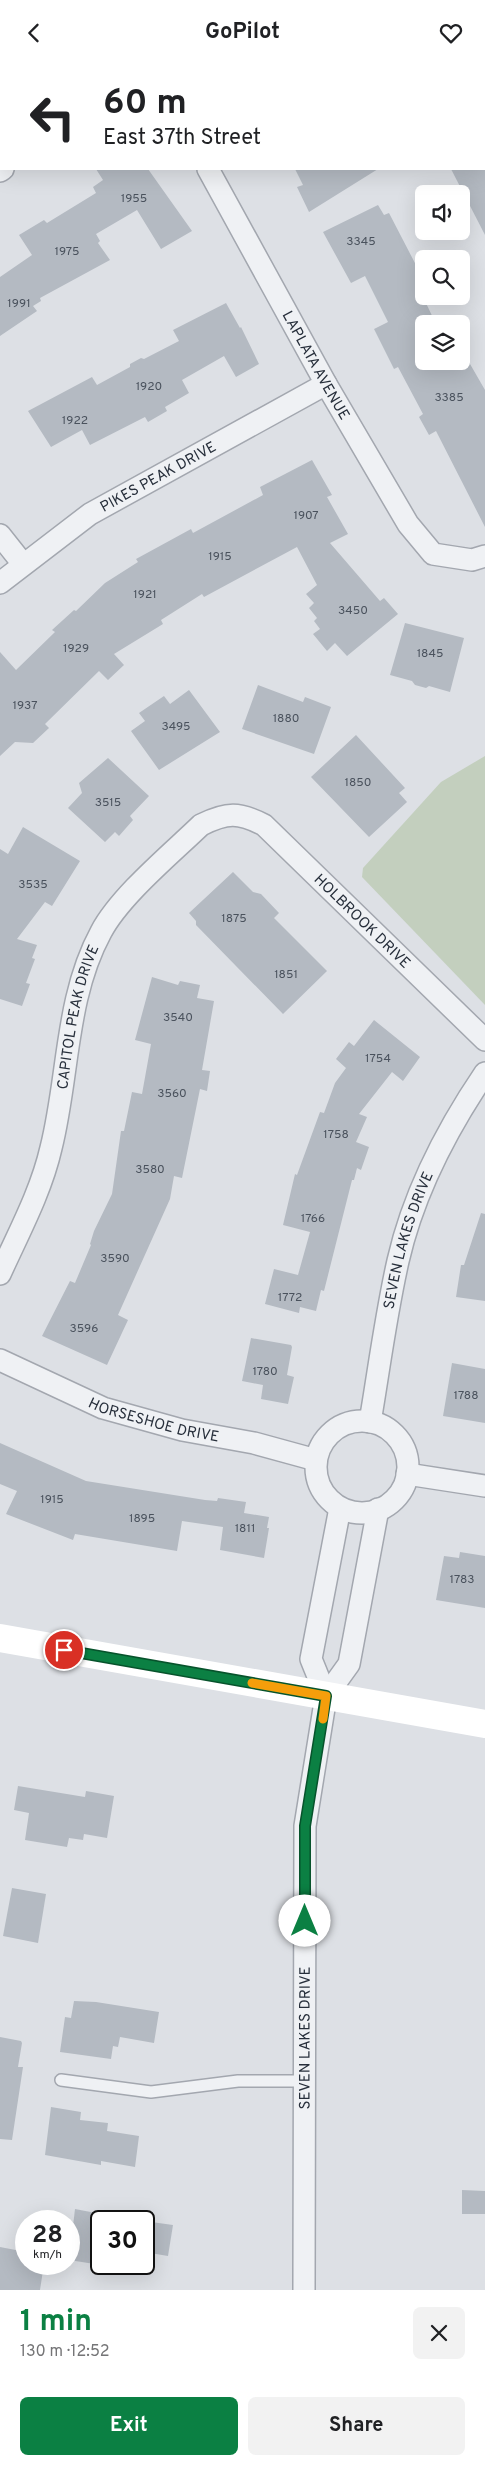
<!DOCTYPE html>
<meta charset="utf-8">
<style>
body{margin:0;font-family:Overpass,sans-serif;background:#f2f2f2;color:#202124;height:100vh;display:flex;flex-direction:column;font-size:19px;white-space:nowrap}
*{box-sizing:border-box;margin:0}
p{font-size:16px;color:#757577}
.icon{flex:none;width:28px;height:28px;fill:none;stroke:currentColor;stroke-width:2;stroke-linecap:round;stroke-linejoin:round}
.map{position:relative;height:2225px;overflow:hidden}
.sheet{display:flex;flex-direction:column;background:#fff;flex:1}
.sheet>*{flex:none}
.banner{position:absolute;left:0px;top:0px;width:485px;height:105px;box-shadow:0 5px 20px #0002;background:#fff;color:#202124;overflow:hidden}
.buttons{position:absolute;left:415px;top:120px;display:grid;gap:10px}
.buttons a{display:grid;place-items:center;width:55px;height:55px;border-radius:8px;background:#fff;box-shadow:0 5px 20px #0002;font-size:25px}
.speed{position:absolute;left:15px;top:2145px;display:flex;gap:10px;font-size:25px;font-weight:700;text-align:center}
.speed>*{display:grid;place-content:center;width:65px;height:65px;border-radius:50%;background:#fff;box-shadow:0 5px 20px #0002;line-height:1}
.speed small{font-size:12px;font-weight:400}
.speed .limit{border:2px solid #111;border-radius:8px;background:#fff;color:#111}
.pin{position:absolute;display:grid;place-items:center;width:42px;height:42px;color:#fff;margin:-21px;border:2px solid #fff;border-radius:50%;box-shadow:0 1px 5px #0007}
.me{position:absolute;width:55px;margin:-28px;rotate:0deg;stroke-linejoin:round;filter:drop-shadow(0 0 4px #0008)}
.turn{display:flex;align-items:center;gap:18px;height:105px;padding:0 20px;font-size:22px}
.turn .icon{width:65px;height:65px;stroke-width:2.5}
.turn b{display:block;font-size:35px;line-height:42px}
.round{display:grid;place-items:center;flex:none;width:52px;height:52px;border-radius:8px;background:#f2f2f2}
.overview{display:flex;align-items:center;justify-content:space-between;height:85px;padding:0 20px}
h1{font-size:30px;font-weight:700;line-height:38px;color:#0b8043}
.primary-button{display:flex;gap:10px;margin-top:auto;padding:10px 20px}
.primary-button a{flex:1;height:58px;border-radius:8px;background:#0b8043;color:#fff;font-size:20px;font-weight:700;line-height:58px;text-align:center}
.primary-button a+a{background:#f2f2f2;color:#202124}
header{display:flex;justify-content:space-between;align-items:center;height:65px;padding:0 20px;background:#fff;font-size:22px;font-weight:700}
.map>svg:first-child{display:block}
.green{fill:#c3cfbe}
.building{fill:#b4bac2}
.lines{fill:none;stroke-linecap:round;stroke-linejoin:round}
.service-casing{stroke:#a3a7af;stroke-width:14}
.minor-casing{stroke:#a3a7af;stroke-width:24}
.service{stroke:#eff1f4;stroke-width:11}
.minor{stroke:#eff1f4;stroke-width:21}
.secondary{stroke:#fff;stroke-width:28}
.route-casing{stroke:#07532c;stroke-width:12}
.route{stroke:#0b8043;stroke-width:9}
.slow{stroke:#f59e0b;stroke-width:9}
.labels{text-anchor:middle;stroke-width:4.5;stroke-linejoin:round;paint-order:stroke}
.number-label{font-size:12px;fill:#4a525d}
.street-label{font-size:15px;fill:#272f3b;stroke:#eceff3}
</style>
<header><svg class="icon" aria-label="back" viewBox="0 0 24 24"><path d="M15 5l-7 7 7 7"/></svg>GoPilot<svg class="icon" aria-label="heart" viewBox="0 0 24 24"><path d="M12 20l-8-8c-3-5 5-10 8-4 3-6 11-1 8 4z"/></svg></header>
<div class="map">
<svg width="485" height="2225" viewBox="0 0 485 2225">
<rect width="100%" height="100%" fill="#dde0e5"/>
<path class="green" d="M485,691V940L362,812L363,803L441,717Z"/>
<g class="building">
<path d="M96,104H148L192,166L161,184L137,145L96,169L100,176L98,178L110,195L40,233L41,236L33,241L37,246L0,271V212L32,190L19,170L44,155L47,158L96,128L93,122L103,115Z"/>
<path d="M295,104H378L309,147L297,122L303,120Z"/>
<path d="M451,104H485V170Z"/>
<path d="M378,140L384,150L389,148L417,202L424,198V234L436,259H424V296L455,297L461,296L466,292L485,325V462L436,366L429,370L419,352L423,349L398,302L394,304L374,264L388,257L365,211L351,218L323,167Z"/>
<path d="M226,238L240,263L241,262L259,299L236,312L224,291L182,315L189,328L165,342L167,346L148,357L145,352L90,380L82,365L51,382L28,346L92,312L97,320L130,302V299L141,293L144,294L179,276L173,265Z"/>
<path d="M312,395L332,430L327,432L348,469L330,478L380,536L384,533L398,549L347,591L335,578L327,586L313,569L320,564L314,556L317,553L309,543L314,538L306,529L317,520L297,482L204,532L202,529L161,555L163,559L114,589L124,600L108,615L99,606L45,659L49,663L33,678L15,677L0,691V587L16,605L55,567L52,565L74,545L76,546L105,518L138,497L136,494L191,464L193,468L263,430L260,422Z"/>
<path d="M405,558L464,573L450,627L429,621L426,623L415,620L412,616L390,610Z"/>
<path d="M258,620L303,637L305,632L331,642L314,689L242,664Z"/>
<path d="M189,625L220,667L159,705L131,666L145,656L139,648L164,631L170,639Z"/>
<path d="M356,670L405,723L399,728L407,737L369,772L311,712Z"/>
<path d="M108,693L149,731L130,751L133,755L119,771L115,767L105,777L68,743L82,728L79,718Z"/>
<path d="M23,762L80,796L52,841L45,837L17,874L37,880L32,893L35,894L26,918L30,919L22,941L0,934V784L8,789Z"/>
<path d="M233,807L253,827L261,829L279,848L274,853L327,906L283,949L196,860V856L189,848Z"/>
<path d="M152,912L178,920L180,916L200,920L197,933L214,936L202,1005L210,1006L207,1026L200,1024L182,1113L174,1111L170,1134L118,1250L128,1255L107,1300L42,1271L70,1216L75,1218L91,1180L90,1179L94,1166L112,1129L121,1066H124L132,1027L142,1029L151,979L135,975Z"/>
<path d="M374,955L420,992L403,1016L392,1007L359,1049L367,1052L356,1077L369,1082L361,1105L357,1103L354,1115H352L324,1226L321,1225L316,1246L300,1242L299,1248L265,1239L274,1204L298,1210L310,1167L283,1160L295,1109L297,1110L320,1047L324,1048L335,1018L346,1003L336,994L349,977L354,981Z"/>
<path d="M481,1148L485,1149V1236L456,1232L461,1200H464Z"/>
<path d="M251,1273L291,1280L292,1282L287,1310L294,1312L288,1339L261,1334L263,1320L242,1316Z"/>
<path d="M452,1298L485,1304V1358L443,1351Z"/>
<path d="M0,1378L86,1416L205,1435L217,1436L218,1433L246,1437L244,1448L269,1452L267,1463H269L264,1493L220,1485L223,1462L182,1456L177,1486L75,1469L73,1475L6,1449L17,1426L0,1419Z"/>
<path d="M460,1487L485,1491V1543L436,1535L444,1491L459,1493Z"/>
<path d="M18,1721L85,1732L86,1726L114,1731L107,1773L84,1769L83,1775L69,1773L67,1782L25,1775L29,1748L14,1745Z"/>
<path d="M12,1823L46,1829L38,1878L3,1871Z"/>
<path d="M74,1936L96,1937L159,1947L154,1978L120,1972L118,1982L113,1981L111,1994L60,1987L65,1952L71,1953Z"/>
<path d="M0,1972L21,1976L22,1978L18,2002H23L12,2075L0,2074Z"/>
<path d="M51,2042L81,2047L80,2055L108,2058L107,2066L139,2071L135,2102L101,2096V2100L45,2090Z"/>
<path d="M462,2125L485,2126V2149H462Z"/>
<path d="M75,2144L101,2149V2200L69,2195Z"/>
<path d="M144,2156L173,2160L168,2191L144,2187Z"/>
<path d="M0,2182L26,2187V2199H44L40,2225H0Z"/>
</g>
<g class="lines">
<defs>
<path id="service" d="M61,2015L151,2027L238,2016H305"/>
<g id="minor">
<path d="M162,1L164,0"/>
<path id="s1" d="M208,104L326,319L408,459L433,489L472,495L485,491"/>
<path d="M0,106L3,104"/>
<path d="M0,470L23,499"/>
<path id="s2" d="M0,518L90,449L326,319"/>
<path id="s3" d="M0,1209C18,1169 41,1127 51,1083C69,1012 65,933 101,867C120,831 171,789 201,760C227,747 239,747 264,760L485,975"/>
<path id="s4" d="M0,1295L103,1343L182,1365L254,1378L316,1395"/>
<circle cx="362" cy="1402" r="46"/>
<path id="s5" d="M370,1357C379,1304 386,1249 398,1196C413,1130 447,1064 485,1008"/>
<path d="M407,1409L485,1421"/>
<path d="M326,1631L311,1594L340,1443"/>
<path id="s6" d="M304,2225L305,1761L326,1631L349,1599L378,1444"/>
</g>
</defs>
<use href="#service" class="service-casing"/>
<use href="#minor" class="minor-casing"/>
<use href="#service" class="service"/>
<use href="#minor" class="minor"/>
<path class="secondary" d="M0,1573L485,1659"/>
</g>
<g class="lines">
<defs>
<path id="route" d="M64,1585L326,1631L305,1761V1856"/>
</defs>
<use href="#route" class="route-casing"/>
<use href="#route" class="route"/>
<path class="slow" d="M252,1618L326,1631L323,1654"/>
</g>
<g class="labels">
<g class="number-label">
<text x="134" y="137">1955</text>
<text x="361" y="180">3345</text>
<text x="67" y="190">1975</text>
<text x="19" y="242">1991</text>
<text x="149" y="325">1920</text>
<text x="449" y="336">3385</text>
<text x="75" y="359">1922</text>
<text x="306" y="454">1907</text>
<text x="220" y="495">1915</text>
<text x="145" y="533">1921</text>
<text x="353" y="549">3450</text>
<text x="76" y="587">1929</text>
<text x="430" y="592">1845</text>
<text x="25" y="644">1937</text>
<text x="286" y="657">1880</text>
<text x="176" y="665">3495</text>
<text x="358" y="721">1850</text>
<text x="108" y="741">3515</text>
<text x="33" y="823">3535</text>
<text x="234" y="857">1875</text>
<text x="286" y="913">1851</text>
<text x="178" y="956">3540</text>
<text x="378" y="997">1754</text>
<text x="172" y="1032">3560</text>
<text x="336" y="1073">1758</text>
<text x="150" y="1108">3580</text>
<text x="313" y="1157">1766</text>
<text x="115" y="1197">3590</text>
<text x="290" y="1236">1772</text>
<text x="84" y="1267">3596</text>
<text x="265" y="1310">1780</text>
<text x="466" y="1334">1788</text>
<text x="52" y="1438">1915</text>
<text x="142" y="1457">1895</text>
<text x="245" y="1467">1811</text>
<text x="462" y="1518">1783</text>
</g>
<g class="street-label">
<text dy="5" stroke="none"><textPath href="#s1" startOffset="224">LAPLATA AVENUE</textPath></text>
<text dy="5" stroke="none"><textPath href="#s2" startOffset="191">PIKES PEAK DRIVE</textPath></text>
<text dy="5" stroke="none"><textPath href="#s3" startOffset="710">HOLBROOK DRIVE</textPath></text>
<text dy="5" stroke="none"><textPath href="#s3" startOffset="270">CAPITOL PEAK DRIVE</textPath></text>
<text dy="5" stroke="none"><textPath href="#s5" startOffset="186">SEVEN LAKES DRIVE</textPath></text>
<text dy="5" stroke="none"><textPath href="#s4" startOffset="166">HORSESHOE DRIVE</textPath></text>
<text dy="5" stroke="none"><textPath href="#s6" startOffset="252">SEVEN LAKES DRIVE</textPath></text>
</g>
</g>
</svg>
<div class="buttons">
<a><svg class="icon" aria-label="sound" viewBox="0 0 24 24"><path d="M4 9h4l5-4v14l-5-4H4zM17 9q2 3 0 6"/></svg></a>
<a><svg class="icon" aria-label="search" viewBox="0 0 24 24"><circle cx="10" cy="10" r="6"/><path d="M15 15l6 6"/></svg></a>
<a><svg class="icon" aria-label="layers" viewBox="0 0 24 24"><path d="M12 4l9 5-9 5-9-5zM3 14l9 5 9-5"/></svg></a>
</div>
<div class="speed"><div>28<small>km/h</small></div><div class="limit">30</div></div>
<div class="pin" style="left:64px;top:1585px;background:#d93025"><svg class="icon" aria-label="arrive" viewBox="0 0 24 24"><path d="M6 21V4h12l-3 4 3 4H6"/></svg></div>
<svg class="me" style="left:305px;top:1856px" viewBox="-20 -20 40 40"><circle r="19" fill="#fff"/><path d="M0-13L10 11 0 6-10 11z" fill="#0b8043"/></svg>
<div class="banner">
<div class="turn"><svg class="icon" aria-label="left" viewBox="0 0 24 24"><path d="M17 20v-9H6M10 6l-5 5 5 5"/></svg><div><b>60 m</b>East 37th Street</div></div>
</div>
</div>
<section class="sheet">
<div class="overview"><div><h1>1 min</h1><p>130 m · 12:52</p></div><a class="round"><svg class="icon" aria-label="close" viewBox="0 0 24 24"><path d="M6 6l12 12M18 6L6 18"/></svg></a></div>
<div class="primary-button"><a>Exit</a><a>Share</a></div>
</section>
